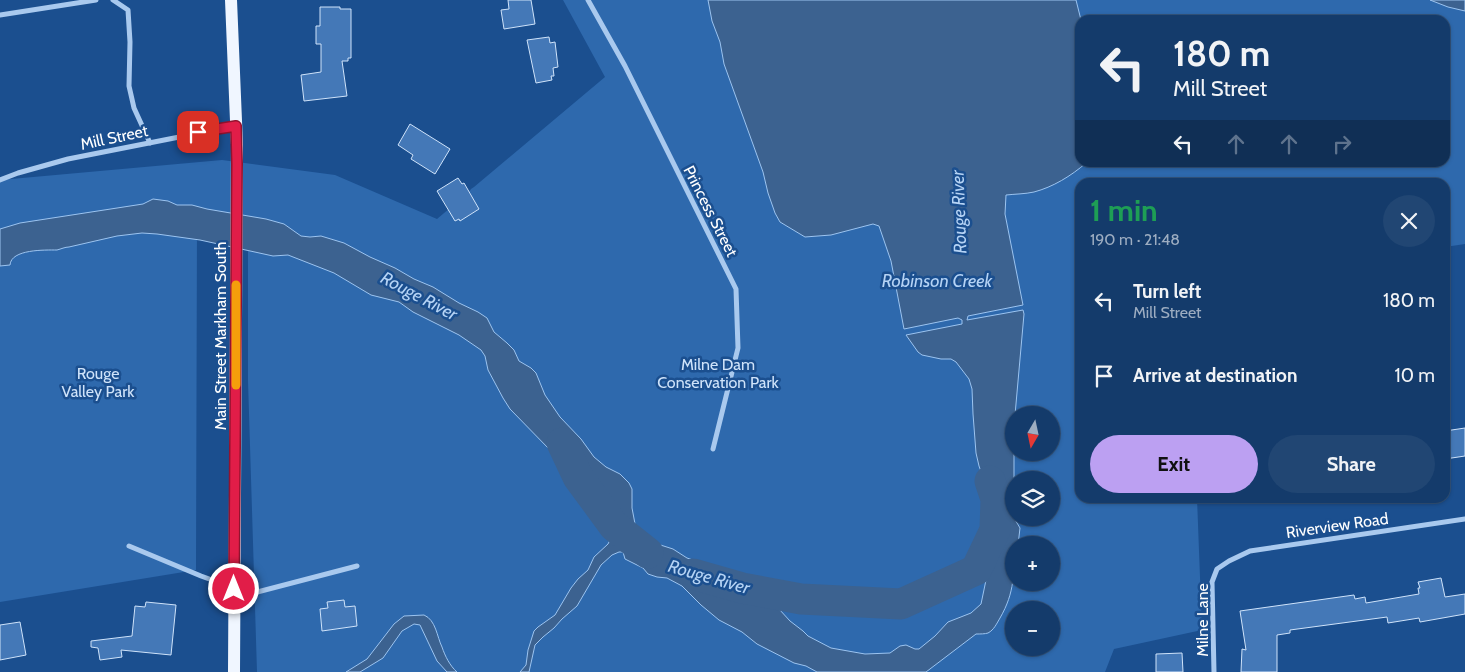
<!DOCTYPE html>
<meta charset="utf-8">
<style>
body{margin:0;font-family:Cabin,sans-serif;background:#214673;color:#f1f3f6;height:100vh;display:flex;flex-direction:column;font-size:19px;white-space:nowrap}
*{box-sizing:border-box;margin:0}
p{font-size:16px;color:#9dadc1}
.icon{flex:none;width:28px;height:28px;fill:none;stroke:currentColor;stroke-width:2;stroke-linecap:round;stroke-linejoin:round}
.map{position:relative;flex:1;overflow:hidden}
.panel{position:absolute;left:1075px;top:178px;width:375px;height:325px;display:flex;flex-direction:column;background:#143b6b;border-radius:15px;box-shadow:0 1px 4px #0004,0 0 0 1px #33557e}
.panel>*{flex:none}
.guide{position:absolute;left:1075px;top:15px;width:375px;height:152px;border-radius:15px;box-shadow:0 1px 4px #0004,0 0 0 1px #33557e;background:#143b6b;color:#f1f3f6;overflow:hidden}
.needle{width:32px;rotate:189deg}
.tools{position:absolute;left:1005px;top:406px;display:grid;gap:10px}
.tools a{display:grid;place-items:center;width:55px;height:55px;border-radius:50%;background:#143b6b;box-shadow:0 1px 4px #0004,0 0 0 1px #33557e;font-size:25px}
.pin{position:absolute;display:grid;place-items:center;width:42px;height:42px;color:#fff;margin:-21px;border-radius:10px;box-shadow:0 2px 8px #0006}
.me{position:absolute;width:55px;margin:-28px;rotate:0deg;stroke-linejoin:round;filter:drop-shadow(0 0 4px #0008)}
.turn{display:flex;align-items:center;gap:18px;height:105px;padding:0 15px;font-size:22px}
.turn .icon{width:65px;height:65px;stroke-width:2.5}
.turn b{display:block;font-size:35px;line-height:42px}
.lanes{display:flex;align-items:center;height:48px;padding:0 15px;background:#0003;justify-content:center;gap:25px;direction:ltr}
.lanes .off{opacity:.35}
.round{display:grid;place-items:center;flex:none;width:52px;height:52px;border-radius:26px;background:#214673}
.headline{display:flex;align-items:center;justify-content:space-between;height:85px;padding:0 15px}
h1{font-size:30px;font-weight:700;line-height:38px;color:#1e9e55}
.button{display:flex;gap:10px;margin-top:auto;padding:10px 15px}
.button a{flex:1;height:58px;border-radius:30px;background:#bca0f2;color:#111;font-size:20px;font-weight:700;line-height:58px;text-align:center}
.button a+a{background:#214673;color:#f1f3f6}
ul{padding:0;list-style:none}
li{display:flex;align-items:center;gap:15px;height:75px;padding:0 15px}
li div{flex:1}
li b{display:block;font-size:19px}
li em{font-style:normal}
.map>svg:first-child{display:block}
.green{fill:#2e69ad;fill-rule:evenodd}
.water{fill:#3c6290;stroke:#9cc4f0}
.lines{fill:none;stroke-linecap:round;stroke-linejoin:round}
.river{stroke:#3c6290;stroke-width:31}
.building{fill:#4478b7;stroke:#cfe3fa}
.minor{stroke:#a9c9ee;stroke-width:5}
.primary{stroke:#f0f6ff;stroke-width:12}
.route-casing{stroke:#92132f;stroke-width:12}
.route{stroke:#e11d48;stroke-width:9}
.slow{stroke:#f59e0b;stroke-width:9}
.labels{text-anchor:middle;stroke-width:5;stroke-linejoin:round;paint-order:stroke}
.street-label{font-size:16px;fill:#fff;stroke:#1b4f8f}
.park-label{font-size:16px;fill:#cfe3fa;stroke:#1b4f8f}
.water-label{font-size:18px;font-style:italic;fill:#b5d3f5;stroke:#1b4f8f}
</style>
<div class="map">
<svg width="1465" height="672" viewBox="0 0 1465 672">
<rect width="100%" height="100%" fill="#1b4f8f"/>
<path class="green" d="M563,0H1465V244L1445,247V182H1080V498H1197L1202,630L1114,649L1105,672H257L248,381V227L197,221L196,570L0,602V180L222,160L335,175L437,219L469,192L471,189L474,187L605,77ZM1080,20H1445V162H1080ZM1014,415H1051V452H1014ZM1014,480H1051V518H1014ZM1014,545H1051V582H1014ZM1014,610H1051V648H1014Z"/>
<g class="water">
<path d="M708,0H1076L1081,20L1078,62V108L1080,136V162L1086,163C1071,176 1053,187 1034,192C1025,194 1015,194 1006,195L1005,214L1023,305L968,316L967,320L1023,310L1024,314L1015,415H1014V480L1010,505L1014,518L1020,528L1018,545H1014C1014,573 1015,592 1000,618C997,623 994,630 988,633C985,634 980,634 976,634L926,672H817L806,666L794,663L757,644L742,632L719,620L701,605L682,586L667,578L657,577L648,574L643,568L625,559L623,552H619L612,555L601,565L577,606L562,619L554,628L543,637L535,645L529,672H520L526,665L528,650L534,631L538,627L555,615L571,588L578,579L588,570L594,557L608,544L615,530V525L610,509L602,495L588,484L574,479L565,474L550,450L510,409L503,398L488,370L485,356L481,350L459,335L413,312L399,302L371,295L334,273L288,255L273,256L200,240L157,234L142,233L117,236L69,247C65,247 61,249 57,250C45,250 11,249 10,265L0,266V229L20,223L143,204L153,199L168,201L177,205H192L207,209L266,219L284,224L301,236L310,237L321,236L344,243L370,257L395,268L414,279L433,287L459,303L478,312L487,318L494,332L507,343L514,350L519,361L531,368L536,373L545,395L560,417L581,439L594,457L606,467L620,474L629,483L632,489V508L636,529L648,541L673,549L687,558L696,561L750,596L779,609L790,621L803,631L808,636L831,648L865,654L890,653L900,646L906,645L915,649H919L935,636L948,622L971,613L981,604L995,537V521L990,496L979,466L976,453L973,414L972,389L969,379L956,362L951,359H941L922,355L918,352L906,335L962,324V320L958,318L904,329L891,261L879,226L873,224L831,235L805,237L780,222L775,213L768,193L763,172L724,64L720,42L712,21Z"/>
<path d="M1430,0H1465V11L1448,7Z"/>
<path d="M424,615C436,620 437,637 442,647C445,656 450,666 457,672H447L437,661L420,625L414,624L402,631L383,658L360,672H346L367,659L394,624L404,616Z"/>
</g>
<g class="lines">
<g class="river">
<path d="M562,443L578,477L614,526L648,553"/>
<path d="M693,574L742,588L801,599L901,604L976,570L995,530L996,499L990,481"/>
</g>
</g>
<g class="building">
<path d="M508,0H531L535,24L504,29L501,10L509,9Z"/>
<path d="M320,7H340V9H351V58H348V61H342L347,96L304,101L301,75L321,72V44H316V26H320Z"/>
<path d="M549,37L550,43L555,42L558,67L553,68L554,76H551L552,80L536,83L527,40Z"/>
<path d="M410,124L450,149L435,174L411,159L413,155L398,145Z"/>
<path d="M458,178L462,184L464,183L479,209L460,221L459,219L455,221L437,191Z"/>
<path d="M1465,428V456L1445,459V431Z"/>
<path d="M1441,578L1445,597L1465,594V614L1420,622L1419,618L1388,623L1387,617L1290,630V633L1277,635V672H1241L1242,649L1246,650L1240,611L1354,595L1355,599L1365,597L1366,603L1419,594L1418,588H1420L1418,582Z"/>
<path d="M344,600L345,607L355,606L357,626L322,631L320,609L328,608L327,602Z"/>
<path d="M146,602L176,605L171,655L121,650L122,657L100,660L98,648L91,647V641L132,636L135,606L145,607Z"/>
<path d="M20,622L26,655L0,660V625Z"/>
<path d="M1182,653L1183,672H1156V654Z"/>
</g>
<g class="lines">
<g class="minor">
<path d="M113,0L128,10L130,42L129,86L134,108L150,143"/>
<path d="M588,0L625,66L736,289L738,348L713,449"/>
<path d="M0,15L96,0"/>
<path d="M0,180L18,173L68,159L235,126"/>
<path d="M129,546L201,576L234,588"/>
<path d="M234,598L357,566"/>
<path d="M1214,672L1212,582L1217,569L1229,561L1250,551L1465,519"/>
</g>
<path class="primary" d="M231,0L237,145L234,672"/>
</g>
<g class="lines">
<defs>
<path id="route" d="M198,132L236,126L237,164L234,589"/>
</defs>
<use href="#route" class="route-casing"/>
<use href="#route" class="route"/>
<path class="slow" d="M236,385V285"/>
</g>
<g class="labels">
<g class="street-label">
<text transform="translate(114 137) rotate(-12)" y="6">Mill Street</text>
<text transform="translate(711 211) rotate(63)" y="6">Princess Street</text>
<text transform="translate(220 336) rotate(-90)" y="6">Main Street Markham South</text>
<text transform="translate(1337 525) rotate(-8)" y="6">Riverview Road</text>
<text transform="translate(1202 620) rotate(-90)" y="6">Milne Lane</text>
</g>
<g class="park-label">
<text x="718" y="370">Milne Dam<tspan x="718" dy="18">Conservation Park</tspan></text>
<text x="98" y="379">Rouge<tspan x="98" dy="18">Valley Park</tspan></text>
</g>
<g class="water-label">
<text transform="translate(959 212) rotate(-92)" y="6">Rouge River</text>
<text x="937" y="287">Robinson Creek</text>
<text transform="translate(419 296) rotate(28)" y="6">Rouge River</text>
<text transform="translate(709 577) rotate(16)" y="6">Rouge River</text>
</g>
</g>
</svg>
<div class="tools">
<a><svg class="needle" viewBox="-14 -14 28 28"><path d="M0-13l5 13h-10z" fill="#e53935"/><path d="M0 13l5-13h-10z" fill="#9dadc1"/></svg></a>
<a><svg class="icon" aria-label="layers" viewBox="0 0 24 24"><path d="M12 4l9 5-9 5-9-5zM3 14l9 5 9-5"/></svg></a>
<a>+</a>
<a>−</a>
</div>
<div class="pin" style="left:198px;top:132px;background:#d93025"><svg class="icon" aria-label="arrive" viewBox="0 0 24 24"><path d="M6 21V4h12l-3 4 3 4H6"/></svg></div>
<svg class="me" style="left:234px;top:589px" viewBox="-20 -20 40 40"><circle r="17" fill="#e11d48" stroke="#fff" stroke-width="3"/><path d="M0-11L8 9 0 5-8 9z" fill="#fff"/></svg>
<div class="guide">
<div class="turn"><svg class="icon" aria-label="left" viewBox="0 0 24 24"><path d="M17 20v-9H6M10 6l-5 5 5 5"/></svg><div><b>180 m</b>Mill Street</div></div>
<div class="lanes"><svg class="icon" aria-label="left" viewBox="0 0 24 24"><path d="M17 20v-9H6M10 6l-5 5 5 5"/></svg><svg class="icon off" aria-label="ahead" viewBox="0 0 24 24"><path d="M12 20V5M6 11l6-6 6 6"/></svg><svg class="icon off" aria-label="ahead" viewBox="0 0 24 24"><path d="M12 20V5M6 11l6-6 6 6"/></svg><svg class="icon off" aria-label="right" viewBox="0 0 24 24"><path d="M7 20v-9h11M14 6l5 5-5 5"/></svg></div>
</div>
<section class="panel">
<div class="headline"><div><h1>1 min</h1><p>190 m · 21:48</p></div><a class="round"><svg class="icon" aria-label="close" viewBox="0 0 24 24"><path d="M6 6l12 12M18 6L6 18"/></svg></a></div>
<ul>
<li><svg class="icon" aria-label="left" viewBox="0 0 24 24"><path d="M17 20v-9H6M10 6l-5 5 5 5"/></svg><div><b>Turn left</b><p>Mill Street</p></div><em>180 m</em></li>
<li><svg class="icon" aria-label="arrive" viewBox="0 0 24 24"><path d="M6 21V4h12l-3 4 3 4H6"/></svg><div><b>Arrive at destination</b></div><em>10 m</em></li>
</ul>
<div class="button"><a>Exit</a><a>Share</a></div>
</section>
</div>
